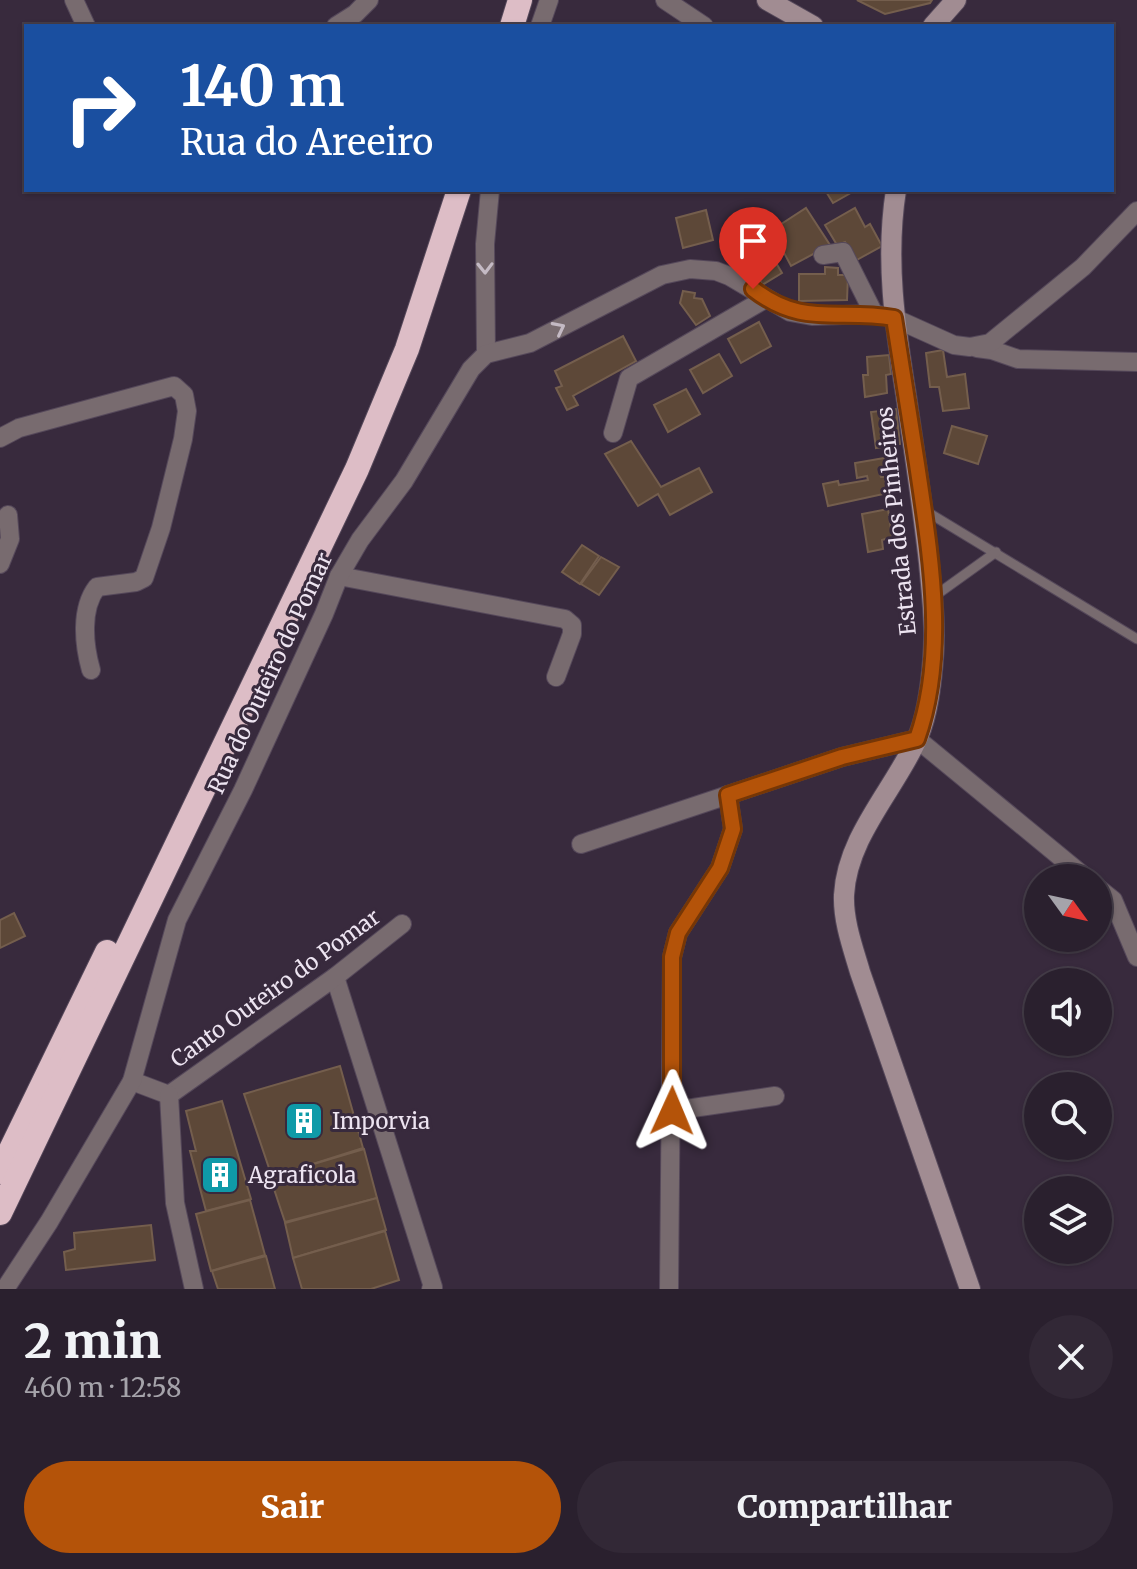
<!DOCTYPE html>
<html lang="pt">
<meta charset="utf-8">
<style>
body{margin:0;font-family:Merriweather,serif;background:#322836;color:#f1f3f6;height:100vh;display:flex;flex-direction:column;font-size:30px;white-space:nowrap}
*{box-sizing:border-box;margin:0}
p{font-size:26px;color:#a5a3aa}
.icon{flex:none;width:44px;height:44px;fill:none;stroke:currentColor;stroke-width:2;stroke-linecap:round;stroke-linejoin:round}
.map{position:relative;height:1289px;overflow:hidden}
.details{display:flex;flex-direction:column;background:#2a202e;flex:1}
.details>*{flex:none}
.guide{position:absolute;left:24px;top:24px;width:1090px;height:168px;border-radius:0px;box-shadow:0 2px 6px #0004,0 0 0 2px #463e4a;background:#1a4fa0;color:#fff;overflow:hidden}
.needle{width:52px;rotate:123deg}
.buttons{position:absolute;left:1024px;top:864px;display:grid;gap:16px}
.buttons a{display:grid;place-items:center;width:88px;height:88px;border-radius:50%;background:#2a202e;box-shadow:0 2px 6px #0004,0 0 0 2px #463e4a;font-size:40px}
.pin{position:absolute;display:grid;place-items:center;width:68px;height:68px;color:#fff;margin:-82px -34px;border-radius:50% 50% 50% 0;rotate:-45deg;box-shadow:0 0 8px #0007}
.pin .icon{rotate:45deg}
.me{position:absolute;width:88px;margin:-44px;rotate:1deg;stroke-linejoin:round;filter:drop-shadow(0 0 6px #0008)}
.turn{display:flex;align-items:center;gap:28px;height:168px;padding:0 24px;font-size:36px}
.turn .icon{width:104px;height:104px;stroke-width:2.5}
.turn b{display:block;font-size:56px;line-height:68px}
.round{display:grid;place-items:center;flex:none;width:84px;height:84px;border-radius:42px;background:#322836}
.overview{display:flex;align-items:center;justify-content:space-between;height:136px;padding:0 24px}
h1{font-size:48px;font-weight:800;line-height:60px}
.button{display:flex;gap:16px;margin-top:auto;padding:16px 24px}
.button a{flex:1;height:92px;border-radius:48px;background:#b45309;color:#fff;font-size:32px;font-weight:800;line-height:92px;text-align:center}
.button a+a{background:#322836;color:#f1f3f6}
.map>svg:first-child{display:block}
.building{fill:#5d4838;stroke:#745e4d;stroke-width:2}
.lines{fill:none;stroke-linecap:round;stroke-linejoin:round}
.lane-casing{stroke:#55485a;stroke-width:11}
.street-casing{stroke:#55485a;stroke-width:20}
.secondary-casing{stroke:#55485a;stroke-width:22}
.highway-casing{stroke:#55485a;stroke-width:26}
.lane{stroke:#786b6f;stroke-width:9}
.street{stroke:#786b6f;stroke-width:18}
.secondary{stroke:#a18c92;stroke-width:20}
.highway{stroke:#ddbdc6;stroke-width:24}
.oneway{stroke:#c4bac4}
.route-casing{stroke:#753606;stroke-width:20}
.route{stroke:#b45309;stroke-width:14}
.labels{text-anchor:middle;stroke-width:6;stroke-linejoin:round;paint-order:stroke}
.street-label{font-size:22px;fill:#ede4f1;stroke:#382a3d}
.poi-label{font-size:22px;fill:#ede4f1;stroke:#382a3d;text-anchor:start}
</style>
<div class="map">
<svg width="1137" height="1289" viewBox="0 0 1137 1289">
<rect width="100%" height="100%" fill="#382a3d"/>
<g class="building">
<path d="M857,0H932L930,3L885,14Z"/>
<path d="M825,190H856L833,203Z"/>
<path d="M806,208L830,245L791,266L772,230Z"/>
<path d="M855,208L865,227L870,224L882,246L855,261L845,242L837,245L825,225Z"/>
<path d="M706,210L713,240L683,248L676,218Z"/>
<path d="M743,230L748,238L758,232L782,273L762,285L759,277L754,280L728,239Z"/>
<path d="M825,267L838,268V275H848L847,300L799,301V274H825Z"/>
<path d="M683,291L695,293L694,298L702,299L710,316L696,325L680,303Z"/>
<path d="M759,322L771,346L741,363L728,339Z"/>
<path d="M623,336L636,361L573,396L578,405L567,410L556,388L562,386L555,371Z"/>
<path d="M943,350L947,377L965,374L969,408L943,411L939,387H930L926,353Z"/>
<path d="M719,354L732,376L703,393L690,370Z"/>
<path d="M889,355L891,374L886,375L887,393L865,397L863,375H868L867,357Z"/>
<path d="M686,389L700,414L668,432L654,405Z"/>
<path d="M896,409L900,444L876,448L871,412Z"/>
<path d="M952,426L987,436L978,464L944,453Z"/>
<path d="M631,441L661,487L699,468L712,492L670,515L658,494L638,506L605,454Z"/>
<path d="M896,456L898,471L880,474L881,477H885L888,493L828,506L823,484L838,481L839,485L868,480L867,476L857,478L855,463Z"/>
<path d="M888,509L892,537L882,540L883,549L868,552L862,514Z"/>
<path d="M582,545L599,556L580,584L562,572Z"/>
<path d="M601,557L619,567L599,595L581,584Z"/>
<path d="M14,913L25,936L0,948V920Z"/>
<path d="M340,1066L363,1148L272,1177L244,1094Z"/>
<path d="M222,1101L251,1199L206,1211L190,1151H196L186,1111Z"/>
<path d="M364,1149L377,1198L285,1222L270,1177Z"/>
<path d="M377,1198L386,1230L293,1258L285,1223Z"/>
<path d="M250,1200L265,1255L211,1271L196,1214Z"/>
<path d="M151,1225L155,1260L66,1270L64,1252L75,1249L74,1233Z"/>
<path d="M385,1231L399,1280L371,1289H302L293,1258Z"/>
<path d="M266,1256L275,1289H218L212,1271Z"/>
</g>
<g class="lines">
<defs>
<g id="lane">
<path d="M924,510L1137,639"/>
<path d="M932,598L996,552"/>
</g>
<g id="street">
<path d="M74,0L86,26"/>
<path d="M665,0L704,26"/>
<path d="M336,26L355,14L369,0"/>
<path d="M540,26L549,0"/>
<path d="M823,255L843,252L874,314"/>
<path d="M977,348L992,350L1018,359L1137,362"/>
<path d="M486,354L485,244L490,190"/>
<path d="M613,433L629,378L765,299"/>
<path d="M0,438L19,428L174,386L184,395L187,411L183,439L161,528L144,578L136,582L97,587C80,609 84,645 91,670"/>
<path d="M0,564L10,539L8,515"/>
<path d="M339,576L565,619L572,625V634L556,677"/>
<path d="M581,844L728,795"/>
<path d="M1098,888L1113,900L1137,957"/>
<path d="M335,977L433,1287L431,1289"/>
<path d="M132,1081L169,1095L335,977L402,924"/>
<path d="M169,1095L175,1203L194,1289"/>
<path d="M672,1111L775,1096"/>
<path d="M5,1289L49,1222L132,1081L177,920L243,790L324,614L339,576L360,540L404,481L471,369L486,354L530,343L662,275L690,269L716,271L729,276L790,312L812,316L874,314L894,318L954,345L970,347L990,343L1083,267L1137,211"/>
<path d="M669,1289L672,957L678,933L720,868L733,829L728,795L842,757L917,739L1086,878"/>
</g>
<g id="secondary">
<path d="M767,0L813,26"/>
<path d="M933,26L956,0"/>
<path d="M896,190C885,259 895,326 906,395C914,451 923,507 929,563C932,595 936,627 933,660C931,685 928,713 918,737C895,789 847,836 844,895C843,921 853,948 860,972L970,1289"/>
</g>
<g id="highway">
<path d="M512,26L520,0"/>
<path d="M0,1172L107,952"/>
<path d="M0,1213L357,469L407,349L459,190"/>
</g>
</defs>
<use href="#lane" class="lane-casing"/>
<use href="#street" class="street-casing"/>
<use href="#secondary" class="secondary-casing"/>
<use href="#highway" class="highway-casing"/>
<use href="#lane" class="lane"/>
<use href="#street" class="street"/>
<use href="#secondary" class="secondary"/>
<use href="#highway" class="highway"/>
</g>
<defs><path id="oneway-chevron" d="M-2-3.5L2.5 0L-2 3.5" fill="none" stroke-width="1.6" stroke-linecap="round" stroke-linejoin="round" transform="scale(2)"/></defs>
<g class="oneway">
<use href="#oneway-chevron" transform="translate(485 268) rotate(89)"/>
<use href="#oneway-chevron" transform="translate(559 328) rotate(-27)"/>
</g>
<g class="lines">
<defs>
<path id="route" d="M672,1111V957L678,933L720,868L733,829L728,795L842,757L917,739C948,652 930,553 917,464C909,415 902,366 894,318C838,308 803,328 753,289"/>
</defs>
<use href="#route" class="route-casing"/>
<use href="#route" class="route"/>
</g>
<defs>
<symbol id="building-square" viewBox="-11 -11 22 22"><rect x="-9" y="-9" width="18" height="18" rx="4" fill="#0f9aa8" stroke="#382a3d"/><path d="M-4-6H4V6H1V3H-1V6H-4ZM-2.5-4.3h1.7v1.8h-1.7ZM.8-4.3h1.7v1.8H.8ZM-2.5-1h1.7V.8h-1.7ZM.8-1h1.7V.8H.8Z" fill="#fff"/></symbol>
</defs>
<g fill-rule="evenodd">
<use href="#building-square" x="282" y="1099" width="44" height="44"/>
<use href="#building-square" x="198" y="1153" width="44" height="44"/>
</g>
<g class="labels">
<g class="street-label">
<text transform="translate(896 521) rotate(-96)" y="8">Estrada dos Pinheiros</text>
<text transform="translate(270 673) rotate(-65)" y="8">Rua do Outeiro do Pomar</text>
<text transform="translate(275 988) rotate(-36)" y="8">Canto Outeiro do Pomar</text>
</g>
<g class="poi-label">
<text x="332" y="1129">Imporvia</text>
<text x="248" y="1183">Agraficola</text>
</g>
</g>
</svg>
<div class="buttons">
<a><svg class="needle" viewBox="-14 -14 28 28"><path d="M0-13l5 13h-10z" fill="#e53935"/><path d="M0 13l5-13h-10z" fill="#a5a3aa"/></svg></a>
<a><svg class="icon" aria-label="sound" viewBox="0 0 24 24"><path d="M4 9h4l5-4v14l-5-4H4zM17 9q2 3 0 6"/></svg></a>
<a><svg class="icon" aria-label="search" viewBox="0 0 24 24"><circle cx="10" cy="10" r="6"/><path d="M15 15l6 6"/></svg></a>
<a><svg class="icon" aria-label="layers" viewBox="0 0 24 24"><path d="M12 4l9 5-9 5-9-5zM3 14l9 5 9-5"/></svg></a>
</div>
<div class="pin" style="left:753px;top:289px;background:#d93025"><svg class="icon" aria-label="arrive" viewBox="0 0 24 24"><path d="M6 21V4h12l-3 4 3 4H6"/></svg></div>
<svg class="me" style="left:672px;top:1111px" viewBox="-20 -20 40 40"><path d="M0-17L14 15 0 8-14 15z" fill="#b45309" stroke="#fff" stroke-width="4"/></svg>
<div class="guide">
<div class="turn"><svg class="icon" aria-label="right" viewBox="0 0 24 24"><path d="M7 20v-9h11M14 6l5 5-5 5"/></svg><div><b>140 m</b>Rua do Areeiro</div></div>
</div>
</div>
<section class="details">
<div class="overview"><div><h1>2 min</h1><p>460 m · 12:58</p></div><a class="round"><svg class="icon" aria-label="close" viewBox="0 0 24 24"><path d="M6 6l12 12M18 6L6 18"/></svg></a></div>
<div class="button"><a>Sair</a><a>Compartilhar</a></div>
</section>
